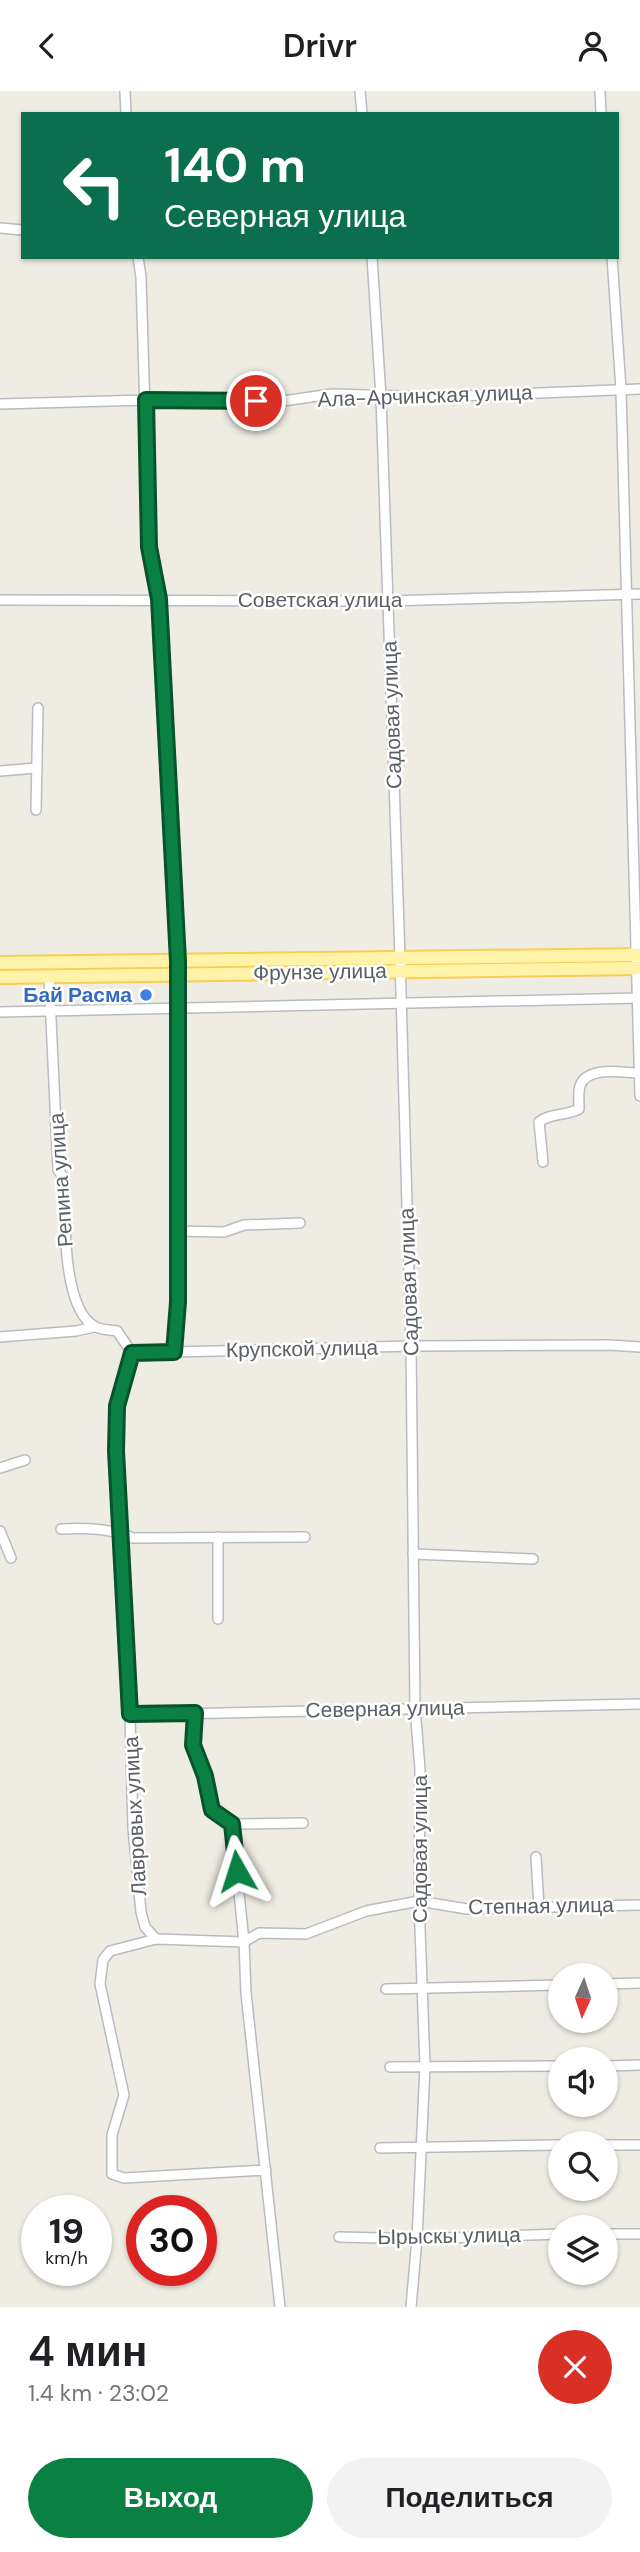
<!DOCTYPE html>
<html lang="ru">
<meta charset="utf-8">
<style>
body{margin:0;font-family:"DM Sans",sans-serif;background:#f2f2f2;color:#202124;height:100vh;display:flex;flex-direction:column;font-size:26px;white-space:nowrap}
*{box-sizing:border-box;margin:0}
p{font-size:23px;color:#757577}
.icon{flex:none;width:38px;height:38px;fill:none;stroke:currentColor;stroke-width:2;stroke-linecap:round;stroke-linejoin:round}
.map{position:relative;height:2216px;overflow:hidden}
.side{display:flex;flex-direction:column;background:#fff;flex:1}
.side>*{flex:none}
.hud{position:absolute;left:21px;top:21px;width:598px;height:147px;border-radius:0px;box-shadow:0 2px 5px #0004;background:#0b6e4f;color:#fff;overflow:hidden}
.needle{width:46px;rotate:183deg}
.tools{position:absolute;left:548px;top:1872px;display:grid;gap:14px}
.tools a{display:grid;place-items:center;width:70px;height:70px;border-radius:50%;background:#fff;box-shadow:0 2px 5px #0004;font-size:35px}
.speed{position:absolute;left:21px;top:2104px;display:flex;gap:14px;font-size:35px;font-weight:700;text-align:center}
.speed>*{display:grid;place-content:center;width:91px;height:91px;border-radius:50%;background:#fff;box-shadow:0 2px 5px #0004;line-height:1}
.speed small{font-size:18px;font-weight:400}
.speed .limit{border:10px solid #d22;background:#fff;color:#111}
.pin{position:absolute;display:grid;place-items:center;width:60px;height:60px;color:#fff;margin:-30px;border:4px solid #fff;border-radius:50%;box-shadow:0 2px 7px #0007}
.me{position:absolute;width:77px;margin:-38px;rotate:354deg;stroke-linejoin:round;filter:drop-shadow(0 0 5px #0008)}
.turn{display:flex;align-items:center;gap:24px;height:147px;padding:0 28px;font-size:32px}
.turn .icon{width:91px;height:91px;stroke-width:2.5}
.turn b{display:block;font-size:49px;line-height:60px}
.round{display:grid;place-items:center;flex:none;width:74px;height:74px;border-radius:37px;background:#f2f2f2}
.headline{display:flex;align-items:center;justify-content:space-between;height:119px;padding:0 28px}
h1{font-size:42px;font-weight:600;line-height:52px}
.cta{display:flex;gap:14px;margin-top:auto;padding:14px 28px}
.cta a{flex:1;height:80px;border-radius:42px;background:#0b8043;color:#fff;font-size:28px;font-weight:600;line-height:80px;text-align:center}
.cta a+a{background:#f2f2f2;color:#202124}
header{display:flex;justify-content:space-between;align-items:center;height:91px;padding:0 28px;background:#fff;font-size:32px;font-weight:600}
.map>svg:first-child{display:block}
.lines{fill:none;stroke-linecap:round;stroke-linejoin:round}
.minor-casing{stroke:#b8bbc0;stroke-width:12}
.major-casing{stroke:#face52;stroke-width:16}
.minor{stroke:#fff;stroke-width:9}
.major{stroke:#fff3a9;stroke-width:12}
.route-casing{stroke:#07532c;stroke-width:18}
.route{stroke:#0b8043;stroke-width:12}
.shop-dot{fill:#3f7fe0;stroke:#fff;stroke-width:2.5}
.labels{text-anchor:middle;stroke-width:5;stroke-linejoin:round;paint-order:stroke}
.street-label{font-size:21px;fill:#5b6065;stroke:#fff}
.shop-label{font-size:21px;font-weight:bold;fill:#366cbe;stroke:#fff;text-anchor:end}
</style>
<header><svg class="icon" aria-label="back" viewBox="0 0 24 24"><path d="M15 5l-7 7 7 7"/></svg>Drivr<svg class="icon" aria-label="person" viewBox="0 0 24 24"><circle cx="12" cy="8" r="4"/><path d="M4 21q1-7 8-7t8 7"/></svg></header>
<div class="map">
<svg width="640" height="2216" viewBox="0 0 640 2216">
<rect width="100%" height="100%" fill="#efede3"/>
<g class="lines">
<defs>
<g id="minor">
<path d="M125,0L126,23"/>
<path d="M360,0L362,23"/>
<path d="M600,0L601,23"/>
<path d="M0,137L23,139"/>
<path d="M138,166L141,186L149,456L159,508L178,870V1211L174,1261"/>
<path d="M372,166L381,306L400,867L411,1255L415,1617L420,1678L419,1810L425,1975L417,2148L411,2216"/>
<path d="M612,166L621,298L640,1005"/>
<path d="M0,313L146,309L283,310L332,303L436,306L640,298"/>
<path d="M0,509L388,510L640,503"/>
<path d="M0,680L37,677"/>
<path d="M36,719L38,617"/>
<path d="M49,885L58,1079L64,1087C65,1121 61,1220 96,1236C102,1239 111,1239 117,1240L132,1262"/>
<path d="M0,921L640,907"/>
<path d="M543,1071L539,1031C550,1022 566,1025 579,1018C579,1011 578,1001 580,995C587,974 623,982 639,982"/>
<path d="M177,1140L224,1141L244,1134L300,1132"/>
<path d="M0,1246L76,1240L94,1236"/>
<path d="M132,1262L117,1315L119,1441L130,1624L133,1737L141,1821L145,1836L156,1848"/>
<path d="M132,1262L411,1255L609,1254L640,1256"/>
<path d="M0,1377L25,1369"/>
<path d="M61,1438C86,1437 110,1437 133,1447L305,1446"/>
<path d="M0,1440L11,1467"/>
<path d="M218,1446V1528"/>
<path d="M413,1463L533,1468"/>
<path d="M195,1622L193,1654L205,1685L212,1719L232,1733L244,1851L246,1902L280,2216"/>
<path d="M130,1624L640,1613"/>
<path d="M232,1733L303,1732"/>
<path d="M536,1766L539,1816"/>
<path d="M606,1893L640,1892"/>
<path d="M386,1898L560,1894"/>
<path d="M606,1975L640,1974"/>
<path d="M390,1976L560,1975"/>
<path d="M606,2054H640"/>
<path d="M380,2057L560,2054"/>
<path d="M266,2079L124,2087L112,2083V2044L124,2004L100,1893L103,1869L110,1860L156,1848L244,1851L259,1842L306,1843L366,1820L419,1810L467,1818L640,1814"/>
<path d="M606,2143H640"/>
<path d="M339,2146L417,2148L560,2143"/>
</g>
<g id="major">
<path d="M0,872L640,864"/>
<path d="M0,886L640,877"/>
</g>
</defs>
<use href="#minor" class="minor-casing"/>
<use href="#major" class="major-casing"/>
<use href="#minor" class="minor"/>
<use href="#major" class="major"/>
</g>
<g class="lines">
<defs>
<path id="route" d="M237,1780L232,1733L212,1719L205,1685L193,1654L195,1622L130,1623L116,1360L117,1315L132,1262L174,1261L178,1211V870L159,508L149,456L146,309L256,310"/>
</defs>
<use href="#route" class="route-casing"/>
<use href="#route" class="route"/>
</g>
<circle class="shop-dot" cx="146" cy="904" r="7"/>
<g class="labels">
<g class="street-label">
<text transform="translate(425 305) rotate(-2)" y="7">Ала-Арчинская улица</text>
<text x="320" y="516">Советская улица</text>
<text transform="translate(392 624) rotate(-92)" y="7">Садовая улица</text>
<text transform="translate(320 881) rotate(-1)" y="7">Фрунзе улица</text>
<text transform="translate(61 1089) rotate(-94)" y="7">Репина улица</text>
<text transform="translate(409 1191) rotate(-92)" y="7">Садовая улица</text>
<text transform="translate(302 1258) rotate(-1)" y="7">Крупской улица</text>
<text transform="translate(385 1618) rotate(-1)" y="7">Северная улица</text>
<text transform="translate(135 1725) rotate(-93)" y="7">Лавровых улица</text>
<text transform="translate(420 1758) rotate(-90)" y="7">Садовая улица</text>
<text transform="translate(541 1815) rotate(-1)" y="7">Степная улица</text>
<text transform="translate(449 2145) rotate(-1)" y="7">Ырыскы улица</text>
</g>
<g class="shop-label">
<text x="132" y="911">Бай Расма</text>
</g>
</g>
</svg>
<div class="tools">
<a><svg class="needle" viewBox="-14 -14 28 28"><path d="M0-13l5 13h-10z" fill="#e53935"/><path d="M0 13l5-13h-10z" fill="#757577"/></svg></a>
<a><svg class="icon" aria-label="sound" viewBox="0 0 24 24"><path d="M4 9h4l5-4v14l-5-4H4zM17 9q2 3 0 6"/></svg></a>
<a><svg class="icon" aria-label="search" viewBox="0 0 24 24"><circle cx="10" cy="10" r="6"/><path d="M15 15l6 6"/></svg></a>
<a><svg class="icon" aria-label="layers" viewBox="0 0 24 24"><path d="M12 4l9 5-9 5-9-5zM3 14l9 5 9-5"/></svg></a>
</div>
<div class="speed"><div>19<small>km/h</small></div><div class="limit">30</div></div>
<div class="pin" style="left:256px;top:310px;background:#d93025"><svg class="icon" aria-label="arrive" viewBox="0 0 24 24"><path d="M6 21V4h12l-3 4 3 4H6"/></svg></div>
<svg class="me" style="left:237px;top:1780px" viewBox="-20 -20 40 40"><path d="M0-17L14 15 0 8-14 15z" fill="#0b8043" stroke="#fff" stroke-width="4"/></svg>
<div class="hud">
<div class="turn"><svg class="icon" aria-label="left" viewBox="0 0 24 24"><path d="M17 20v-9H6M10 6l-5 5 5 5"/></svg><div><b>140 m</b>Северная улица</div></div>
</div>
</div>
<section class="side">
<div class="headline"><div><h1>4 мин</h1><p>1.4 km · 23:02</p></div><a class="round" style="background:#d93025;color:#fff"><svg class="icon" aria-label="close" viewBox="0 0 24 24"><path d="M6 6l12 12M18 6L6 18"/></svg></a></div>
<div class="cta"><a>Выход</a><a>Поделиться</a></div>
</section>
